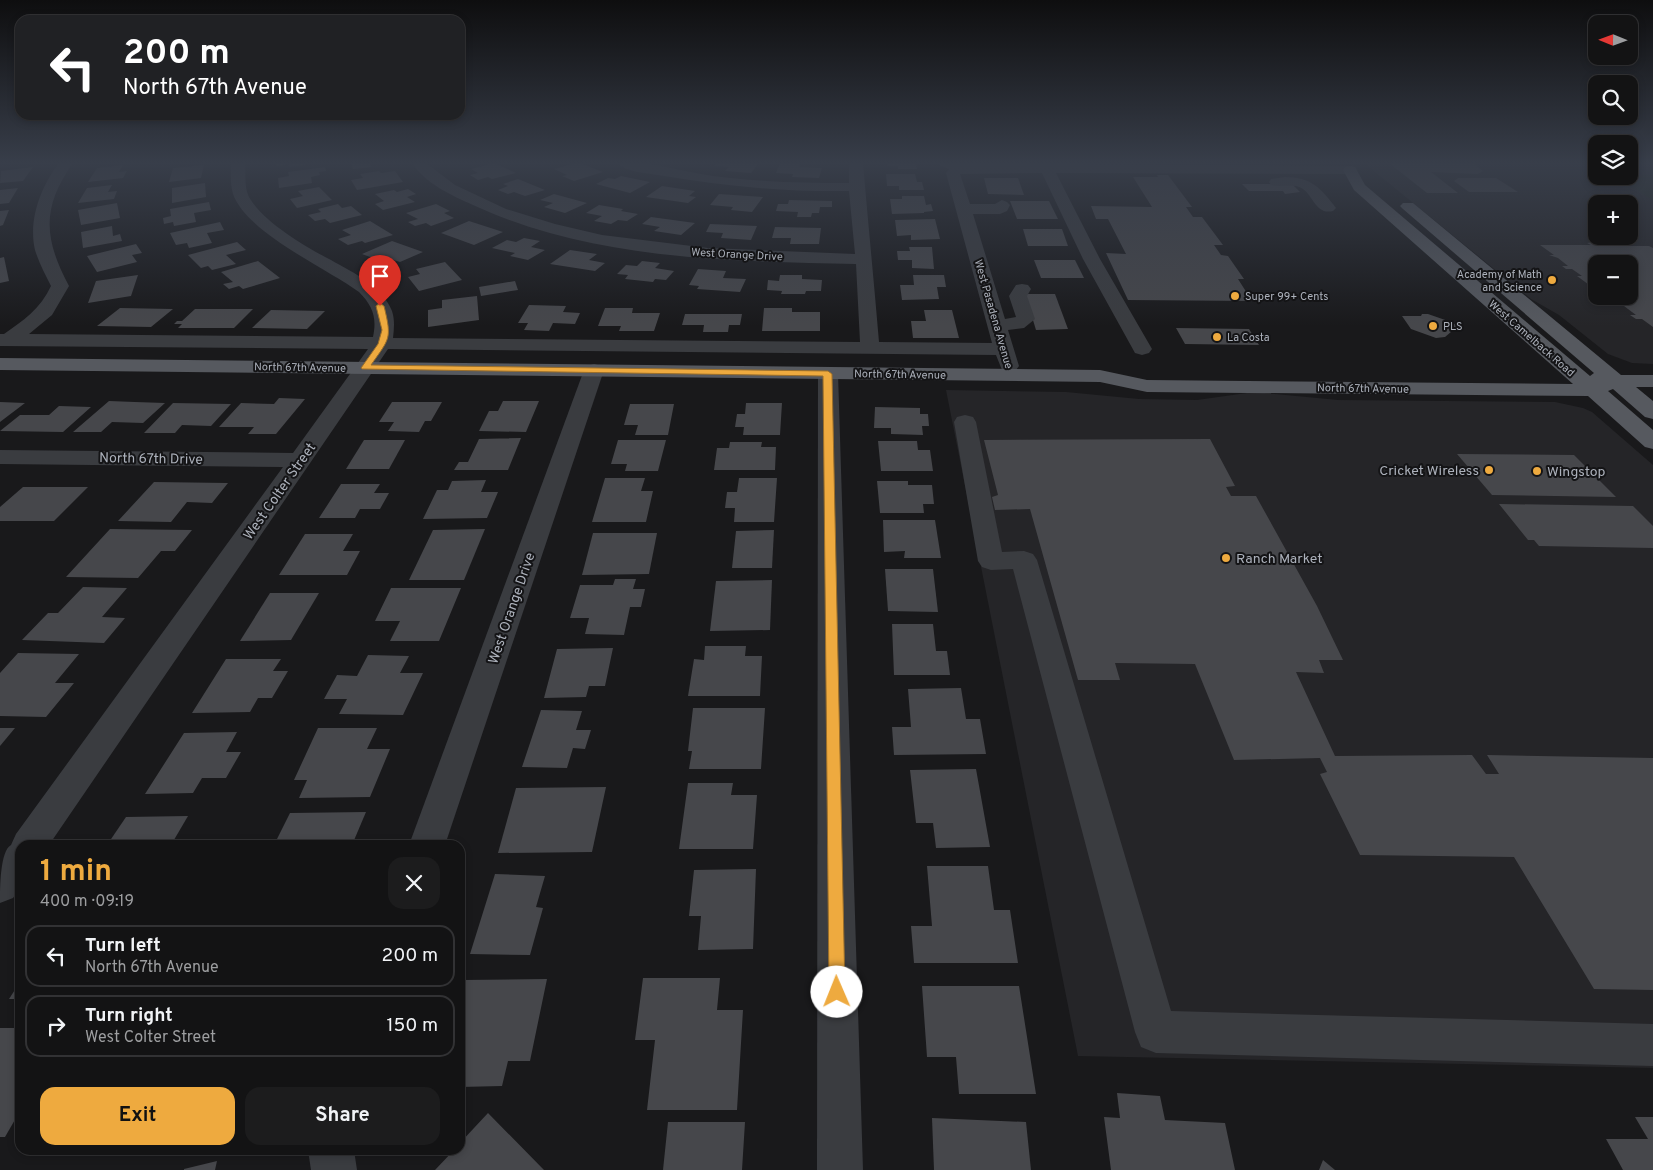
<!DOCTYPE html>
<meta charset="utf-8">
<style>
body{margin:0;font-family:Overpass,sans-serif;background:#1c1c1d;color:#f1f3f6;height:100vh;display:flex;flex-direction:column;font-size:19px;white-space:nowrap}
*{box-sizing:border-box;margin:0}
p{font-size:16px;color:#9d9ea0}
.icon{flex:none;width:28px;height:28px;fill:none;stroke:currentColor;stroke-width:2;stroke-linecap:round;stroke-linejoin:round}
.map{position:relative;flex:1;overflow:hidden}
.side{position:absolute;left:15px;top:840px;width:450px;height:315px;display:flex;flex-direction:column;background:#131314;border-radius:15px;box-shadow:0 2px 8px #0003,0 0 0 1px #323234}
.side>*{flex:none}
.banner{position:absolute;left:15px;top:15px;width:450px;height:105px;border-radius:15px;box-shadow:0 2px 8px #0003,0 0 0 1px #323234;background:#202124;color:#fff;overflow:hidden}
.needle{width:32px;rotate:271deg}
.fabs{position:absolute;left:1588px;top:15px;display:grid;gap:10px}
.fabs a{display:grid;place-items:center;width:50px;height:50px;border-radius:10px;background:#131314;box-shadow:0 2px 8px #0003,0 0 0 1px #323234;font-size:25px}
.pin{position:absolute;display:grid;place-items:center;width:42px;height:42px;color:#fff;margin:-51px -21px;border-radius:50% 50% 50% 0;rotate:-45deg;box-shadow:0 0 5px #0007}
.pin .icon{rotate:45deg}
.me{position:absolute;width:55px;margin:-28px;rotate:359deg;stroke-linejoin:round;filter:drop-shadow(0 0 4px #0008)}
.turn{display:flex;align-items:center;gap:18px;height:105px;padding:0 25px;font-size:22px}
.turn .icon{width:65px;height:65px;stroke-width:2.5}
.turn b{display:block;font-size:35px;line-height:42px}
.round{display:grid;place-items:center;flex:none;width:52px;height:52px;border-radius:15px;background:#1c1c1d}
.headline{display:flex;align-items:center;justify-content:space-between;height:85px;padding:0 25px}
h1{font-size:30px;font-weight:700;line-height:38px;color:#eeaa3f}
.button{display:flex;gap:10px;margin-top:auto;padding:10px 25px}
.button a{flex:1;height:58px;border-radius:15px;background:#eeaa3f;color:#111;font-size:20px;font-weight:700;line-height:58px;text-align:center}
.button a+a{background:#1c1c1d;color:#f1f3f6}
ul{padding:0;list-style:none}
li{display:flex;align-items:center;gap:15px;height:62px;margin:0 10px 8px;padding:0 15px;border:2px solid #323234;border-radius:15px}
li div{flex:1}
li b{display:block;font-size:19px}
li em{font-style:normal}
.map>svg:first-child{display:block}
.built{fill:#252528;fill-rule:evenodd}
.green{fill:#212922}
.building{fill:#46474b}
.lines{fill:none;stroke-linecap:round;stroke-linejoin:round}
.minor{fill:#3a3c40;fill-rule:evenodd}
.major{fill:#56595f;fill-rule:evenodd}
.route{fill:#eeaa3f;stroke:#9b6e29}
.poi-dot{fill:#eeaa3f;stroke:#141416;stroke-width:2}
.labels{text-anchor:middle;stroke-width:4;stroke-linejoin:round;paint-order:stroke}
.far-street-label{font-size:11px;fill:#acb1bb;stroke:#141416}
.far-poi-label{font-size:11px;fill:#acb1bb;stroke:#141416;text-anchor:start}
.street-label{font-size:14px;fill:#acb1bb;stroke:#141416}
.poi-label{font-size:14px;fill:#acb1bb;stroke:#141416;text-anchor:start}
</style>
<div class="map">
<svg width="1653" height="1170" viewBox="0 0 1653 1170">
<rect width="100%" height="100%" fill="#19191b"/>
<g class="built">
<path d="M1364,163H1596V176H1629V163H1653V364L1632,363L1608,354L1559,315L1531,299ZM1596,204H1629V236H1596ZM1596,264H1629V296H1596Z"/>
<path d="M946,390L1066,392L1139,399L1197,400L1254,392L1338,400L1555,402L1583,408L1592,412L1653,465V1068L1078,1056Z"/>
</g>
<path class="green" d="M1629,174H1653V200L1615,177L1629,176Z"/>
<g class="building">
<path d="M276,163H310V164L290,167L289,164L277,166Z"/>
<path d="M351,163H370L372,167L353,169Z"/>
<path d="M494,163L516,173L492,179L488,177L478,180L470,175L478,173L471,169Z"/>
<path d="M576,163H580L603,172L574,181L562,176L567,175L554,169Z"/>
<path d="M717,163H759L751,173L725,171L729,167L714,166Z"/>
<path d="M780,163L800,164L799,167L822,168L819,178L792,177L793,174L776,173Z"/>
<path d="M887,163H916L917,169H898V166H887Z"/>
<path d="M1389,163H1473L1483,171L1478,174L1431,172L1458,193H1427Z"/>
<path d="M123,165L119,172L127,171L123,178L88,182L97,168Z"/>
<path d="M204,165L201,178L169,182L173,168Z"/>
<path d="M33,167L23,181L0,183L1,171Z"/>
<path d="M325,167L326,171L319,172L320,175L311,177L312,183L279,188L278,178L289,176L288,172Z"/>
<path d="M379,171L381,173L395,171L403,182L357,190L351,180L363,178L360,174Z"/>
<path d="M886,174H915L917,182H922L924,190H899V186H887Z"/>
<path d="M1157,175H1168L1192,207H1186L1193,217H1202L1223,245H1214L1221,255L1228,256L1244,279H1238L1252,301L1128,300L1106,253L1126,254L1108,219H1096L1091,206L1152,207L1133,177H1158Z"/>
<path d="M621,176L650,182L630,193L596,184L608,178L615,179Z"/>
<path d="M984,178H1018L1024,195L988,194Z"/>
<path d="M1458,178H1496L1518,192H1469L1454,181Z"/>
<path d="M518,179L545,190L525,196L514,192L508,194L498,190L508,186L503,184Z"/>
<path d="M205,183L206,197L172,203V188Z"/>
<path d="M1242,184H1292L1300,192L1285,194L1283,191H1249Z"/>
<path d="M112,185L108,192L117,191L114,199L78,203L87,188Z"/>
<path d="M662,186L695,191L689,196L696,197L688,203L646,197Z"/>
<path d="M319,187L332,200L297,208L290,199L303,196L298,191Z"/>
<path d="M18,188L9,203L0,204V190Z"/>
<path d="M408,189L416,194L407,197L415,202L383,210L375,204L384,201L375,194L394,190L397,192Z"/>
<path d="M554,194L587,203L565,213L544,207L553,203L540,200Z"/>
<path d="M719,194L763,197L752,212L731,210L733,207L710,205Z"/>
<path d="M902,196H924L926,205L931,204L933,211L924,212V213L892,214L890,199H902Z"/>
<path d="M789,200L832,201V207H820L819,213H812L811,217H797L798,212L776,211L778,204H788Z"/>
<path d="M1010,201H1049L1058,219H1017Z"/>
<path d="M209,202L211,210L194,213L196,222L174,226L173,222L164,224L163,218L171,216L170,209Z"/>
<path d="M117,203L120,218L81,225L78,210Z"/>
<path d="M338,204L342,208L351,206L362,215L330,223L325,219L315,221L308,215L321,212L318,209Z"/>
<path d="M436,204L450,211L444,213L454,218L431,226L426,223L415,226L408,222L418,219L406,213Z"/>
<path d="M599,205L623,209L621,211L638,214L627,221L618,220L611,224L594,221L602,216L586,213Z"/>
<path d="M9,210L3,225L0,226V211Z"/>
<path d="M651,217L695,223L681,235L654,231L660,227L642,224Z"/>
<path d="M935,219L940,239L911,240V235L897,236L895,220Z"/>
<path d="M370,221L393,235L365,243L362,241L348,245L338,239L351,235L342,230Z"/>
<path d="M469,221L503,232L474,245L441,233Z"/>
<path d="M220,222L224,230L207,233L212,243L189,248L187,243L176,245L170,233Z"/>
<path d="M710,224L757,226L751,240L721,238L723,233L706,232Z"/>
<path d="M112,226L113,236L120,234L122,241L83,248L81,232Z"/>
<path d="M775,227L821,228L819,244H790L791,238H772Z"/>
<path d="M1023,229H1062L1068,246H1028Z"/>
<path d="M524,238L540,241L531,247L545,250L528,260L510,256L515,253L492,248L507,240L516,242Z"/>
<path d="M392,241L423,252L400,262L387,258L381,261L362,254Z"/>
<path d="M237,242L246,250L226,255L236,264L212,270L208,266L201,268L188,255Z"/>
<path d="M1594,242L1598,246H1649L1653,248V327L1642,319H1636L1630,315H1636L1624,306H1619L1614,303H1619L1610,296H1629V264H1596V290L1577,276H1582L1572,269H1566L1562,266H1568L1558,258L1549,255H1554L1540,245H1591L1587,243Z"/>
<path d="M136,244L142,253L132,255L137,262L97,272L87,256Z"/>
<path d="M909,247H932L934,269L912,268V260H898L897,251H910Z"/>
<path d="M570,250L597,254L589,260L605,263L595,271L550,264Z"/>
<path d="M4,257L9,281L0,283V258Z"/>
<path d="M1034,260H1075L1084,278H1041Z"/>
<path d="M258,261L280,278L243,289L239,286L229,289L223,284L233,282L221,272Z"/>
<path d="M642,261L660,263L655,268L674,271L666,280L655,279L653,282L625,279L628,275L617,274L626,265L637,266Z"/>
<path d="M445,262L462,280L419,291L408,277L420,274L416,269Z"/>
<path d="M698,269L726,271L723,278L746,279L740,292L697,289L699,286L689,285Z"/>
<path d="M138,275L131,296L88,303L96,281Z"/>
<path d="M780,275H802V279L822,280L821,291H806L805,294H781L782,291L767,290L768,280L779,281Z"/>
<path d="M913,275H944L946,287H937L939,299L902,300L900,285H914Z"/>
<path d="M515,281L518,290L481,296L479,287Z"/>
<path d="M1025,294H1055L1068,329L1036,330Z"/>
<path d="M477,296L479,320L428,327V310L442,308V300Z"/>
<path d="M529,305L566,306L563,312L580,313L575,324L553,323L549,331L524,330L528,323H518Z"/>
<path d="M120,308L173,309L151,327L97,326Z"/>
<path d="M605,308H633L632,313H660L654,331H619L621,326H598Z"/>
<path d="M764,308H792V312H820V331H762Z"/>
<path d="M195,309H253L234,328H178L182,324H174L177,321H182Z"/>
<path d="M271,310L325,311L307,329L252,328Z"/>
<path d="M924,310H952L959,338H913L911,321H926Z"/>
<path d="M685,314H742L740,325H729L728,332H703L704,325H682Z"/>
<path d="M1422,314H1428L1451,322L1458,326L1445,337L1436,338L1411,329L1402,316H1421Z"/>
<path d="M1176,328L1249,329L1259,345L1185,344Z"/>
<path d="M279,398L305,399L276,434H248L254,427H219L241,403L274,404Z"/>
<path d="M109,401L135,402L165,403L143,423L112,422L101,432H73Z"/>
<path d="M503,401H539L526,432L479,431L489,411H498Z"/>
<path d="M0,402L25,403L0,422Z"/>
<path d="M392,402H442L431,421H425L419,432L388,431L394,422H379Z"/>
<path d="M173,403L231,404L211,426L182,425L175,433H144Z"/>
<path d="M746,403H782L780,435H743L744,427H735L737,414H745Z"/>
<path d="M630,404H674L668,435H635L638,425H624Z"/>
<path d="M59,406L91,407L63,432L0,431L20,415H49Z"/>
<path d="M875,407L920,408V414H928L929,426H922L923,435L891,434V428H874Z"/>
<path d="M521,438L508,470H454L459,462H468L479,439Z"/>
<path d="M1210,439L1235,486L1226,487L1231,496H1256L1317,606L1343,660H1319L1324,673L1296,672L1335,756L1472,755L1486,774H1499L1487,755L1653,758V990L1594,989L1514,857L1360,855L1320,774L1327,772L1320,758L1234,760L1195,664L1115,663L1120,680H1078L1030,509L995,510L992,497L998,495L984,440Z"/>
<path d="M364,440H405L389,469H346Z"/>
<path d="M618,440H666L658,471H625L627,464H611Z"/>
<path d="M878,441H917L918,450H930L933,471H881Z"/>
<path d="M730,442H762L761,447H776L775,470H714L717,448H729Z"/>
<path d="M1457,454L1574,455L1616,497L1492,495Z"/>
<path d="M605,478H645L641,491H653L646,522H592Z"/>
<path d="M739,478H777L774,522H734L735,508H725L727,492H737Z"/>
<path d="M486,480L481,492H498L487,518L423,519L437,490H448L452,481Z"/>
<path d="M877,481H908V485H932L934,504H923L924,513H880Z"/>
<path d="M154,482L228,483L212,503L187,502L171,522L118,521Z"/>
<path d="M341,484H380L374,493H389L380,509H360L355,518H319Z"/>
<path d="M23,487H88L54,521H0V507Z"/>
<path d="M1499,504L1633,506L1653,526V548L1539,546L1534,540H1528Z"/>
<path d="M883,520H935L941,558H904L905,551L884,552Z"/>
<path d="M110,529L192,530L175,551H161L138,578L66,577Z"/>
<path d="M485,529L464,580H409L433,530Z"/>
<path d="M774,530L772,568H732L736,531Z"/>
<path d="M593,533H657L649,574L582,575Z"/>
<path d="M305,534H353L343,551H360L347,575H279Z"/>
<path d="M885,569H933L938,612L888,611Z"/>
<path d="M615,579H636L633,589H645L641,607H630L624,635L585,634L589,618H570L580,585H613Z"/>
<path d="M772,580L770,630L710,631L716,581Z"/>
<path d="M83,587L127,588L102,617L125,618L104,643L22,640L48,613H58Z"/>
<path d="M391,588H461L439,641H390L400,621H375Z"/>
<path d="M270,593H319L291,640L240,641Z"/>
<path d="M892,624H933L936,651H947L950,675H894Z"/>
<path d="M705,646H746L745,656H762L760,696H688L694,659L704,660Z"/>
<path d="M613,648L605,686H589L586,697L544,698L557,649Z"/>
<path d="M18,653L79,654L55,683H74L46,717L0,716V673Z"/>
<path d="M368,655L409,656L400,673H423L403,715L339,714L347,699H324L337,675L357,676Z"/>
<path d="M226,659H281L273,671H288L272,698H258L250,712L192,713Z"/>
<path d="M961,688L966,719H980L986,754L894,755L892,727H911L908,689Z"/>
<path d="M693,708H765L761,769H689L692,751H688Z"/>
<path d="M541,710L582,711L576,730H591L585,749L573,748L567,768L522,767Z"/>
<path d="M0,728H15L0,746Z"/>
<path d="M318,728H377L367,749H390L370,797L299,798L307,780H294Z"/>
<path d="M237,732L226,752H241L226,778H202L193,793L145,794L184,733Z"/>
<path d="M976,769L990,847L936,848L933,823H916L910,770Z"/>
<path d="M688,783H733L731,795H757L753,849H679Z"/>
<path d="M606,787L592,852L498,853L516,788Z"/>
<path d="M366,812L352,845H274L290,813Z"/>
<path d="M188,816L171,845H107L126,817Z"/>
<path d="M927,866H988L994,910H1010L1018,963H914L911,926H932Z"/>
<path d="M756,869L753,949L698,950L701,916H689L694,870Z"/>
<path d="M495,874L545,876L536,907L543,908L530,955L470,954Z"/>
<path d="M643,978H720L717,1010H743L737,1110H647L655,1040H635Z"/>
<path d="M547,979L530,1061H508L502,1086L460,1087V990L463,980Z"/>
<path d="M20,982V999H9Z"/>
<path d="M922,986H1019L1036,1094H959L956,1057H927Z"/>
<path d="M0,1028H20V1111L5,1137H0Z"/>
<path d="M1117,1093L1160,1096L1165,1120L1225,1123L1235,1170H1111L1104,1117L1120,1118Z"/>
<path d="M488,1113L544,1170H435L454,1150H460V1143Z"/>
<path d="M1635,1117H1653V1170H1623L1606,1139H1648Z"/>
<path d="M932,1118L1026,1122L1031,1170H934Z"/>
<path d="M668,1122H745L742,1170H663Z"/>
<path d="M1323,1160L1335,1170H1319Z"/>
<path d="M217,1161L215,1170H184V1169Z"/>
</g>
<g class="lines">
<g class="minor">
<path d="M59,163H73C41,208 44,239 69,286L52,315L29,334L373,337C377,318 373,306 359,292C326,268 247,233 233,194C230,184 231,173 231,163H245C246,174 244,187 249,197C263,222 306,247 331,260C353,273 382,285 392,311C395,320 394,329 393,338L860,342L856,264C728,261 592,260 473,205C451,195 426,184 412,163H426L455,185L506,209L555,224L602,235L708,248L855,254L849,191C783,192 723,186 658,175C647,173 625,172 618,163C649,160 682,172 713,176C758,182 804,183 849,183V163H863C868,222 874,282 879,342L992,343L946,173L949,169L941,166L939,163L1350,166L1355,167L1357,170L1355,173L1350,174L1056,173L1100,259L1152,349L1149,353L1142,355L1135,353L1083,259L1042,173L960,174L970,204H995L1002,200L1007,202L1010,205L1007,211L1000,214H973L1005,319L1016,317L1009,296L1016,285L1022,284L1028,285L1031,289L1027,296L1035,319L1024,328L1008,330L1019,366L1016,370L1009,372L1002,370L996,355L388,349L49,845H20V888L13,898L0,903C0,888 0,851 11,845L16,834L283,467L0,464V450L293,453L368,349L0,346V334H4C23,321 41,308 51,286C45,274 39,263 35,250C28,220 41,186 59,163Z"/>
<path d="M1285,177C1311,177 1321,188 1336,208L1333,211C1316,215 1314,197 1303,189C1294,183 1281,188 1271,185L1269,182L1271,179Z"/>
<path d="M594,364L601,366L604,370L445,845H409L584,370L587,366Z"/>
<path d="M828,368L835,370L838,374L863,1170H817L818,374L821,370Z"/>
<path d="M965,415L973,417L976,422L1002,552L1024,551L1033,554L1037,560L1171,1011L1653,1024V1066L1156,1053L1141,1047L1135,1032L1013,569L991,570L982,567L978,561L954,422L957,417Z"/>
<path d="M308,1150H354L357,1170H311Z"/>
</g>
<path class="major" d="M1350,166L1355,167L1365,185L1590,376L1594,373L1403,209L1400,206L1403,203H1413L1621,375H1653V387H1636L1653,401V419L1645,417L1613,389L1608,391L1653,430V449L1645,447L1588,396L1147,392L1100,382L0,370V358L1100,370L1147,380L1573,384L1354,190L1343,170L1345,167Z"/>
</g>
<linearGradient id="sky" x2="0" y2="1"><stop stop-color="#0e0e0f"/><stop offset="0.5" stop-color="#383e4a"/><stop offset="1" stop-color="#383e4a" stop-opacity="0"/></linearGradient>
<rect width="1653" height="326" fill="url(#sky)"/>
<path class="route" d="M380,303L384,306C392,339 390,338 371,365L828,371L832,374L845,992L843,998L837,1000L831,998L829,992L823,376L362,369L361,368L378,344L382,330L376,306Z"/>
<g class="poi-dot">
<circle cx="1552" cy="280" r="5"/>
<circle cx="1235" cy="296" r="5"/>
<circle cx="1433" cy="326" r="5"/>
<circle cx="1217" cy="337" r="5"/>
<circle cx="1489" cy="470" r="5"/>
<circle cx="1537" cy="471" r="5"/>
<circle cx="1226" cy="558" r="5"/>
</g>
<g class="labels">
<g class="far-street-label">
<text transform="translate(737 254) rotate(3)" y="4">West Orange Drive</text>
<text transform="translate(994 314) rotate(74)" y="4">West Pasadena Avenue</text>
<text transform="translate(1532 338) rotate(41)" y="4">West Camelback Road</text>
<text transform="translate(300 367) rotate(1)" y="4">North 67th Avenue</text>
<text transform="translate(900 374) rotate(1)" y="4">North 67th Avenue</text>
<text transform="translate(1363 388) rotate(1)" y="4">North 67th Avenue</text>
</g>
<g class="far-poi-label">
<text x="1542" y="278" text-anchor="end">Academy of Math<tspan x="1542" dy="13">and Science</tspan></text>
<text x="1245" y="300">Super 99+ Cents</text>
<text x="1443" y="330">PLS</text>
<text x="1227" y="341">La Costa</text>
</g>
<g class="street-label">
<text transform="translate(151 458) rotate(1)" y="5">North 67th Drive</text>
<text transform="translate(279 491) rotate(-55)" y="5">West Colter Street</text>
<text transform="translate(511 608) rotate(-71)" y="5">West Orange Drive</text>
</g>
<g class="poi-label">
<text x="1479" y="475" text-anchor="end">Cricket Wireless</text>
<text x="1547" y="476">Wingstop</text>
<text x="1236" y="563">Ranch Market</text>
</g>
</g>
</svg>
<div class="fabs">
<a><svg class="needle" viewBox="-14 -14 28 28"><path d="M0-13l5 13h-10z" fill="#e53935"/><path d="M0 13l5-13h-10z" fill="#9d9ea0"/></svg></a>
<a><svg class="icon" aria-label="search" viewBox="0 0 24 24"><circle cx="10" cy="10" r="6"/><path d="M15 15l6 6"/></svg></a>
<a><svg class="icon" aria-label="layers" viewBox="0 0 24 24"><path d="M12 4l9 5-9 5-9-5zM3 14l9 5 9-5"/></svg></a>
<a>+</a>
<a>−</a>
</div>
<div class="pin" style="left:380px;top:306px;background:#d93025"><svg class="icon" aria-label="arrive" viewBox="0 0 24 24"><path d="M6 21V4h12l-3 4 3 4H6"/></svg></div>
<svg class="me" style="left:837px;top:992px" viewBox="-20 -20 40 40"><circle r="19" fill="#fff"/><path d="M0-13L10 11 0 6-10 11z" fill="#eeaa3f"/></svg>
<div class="banner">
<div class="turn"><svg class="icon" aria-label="left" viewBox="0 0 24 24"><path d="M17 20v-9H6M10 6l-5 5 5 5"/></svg><div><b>200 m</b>North 67th Avenue</div></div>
</div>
<section class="side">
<div class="headline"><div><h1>1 min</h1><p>400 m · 09:19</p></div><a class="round"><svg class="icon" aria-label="close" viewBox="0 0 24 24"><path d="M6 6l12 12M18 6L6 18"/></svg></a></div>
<ul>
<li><svg class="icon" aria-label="left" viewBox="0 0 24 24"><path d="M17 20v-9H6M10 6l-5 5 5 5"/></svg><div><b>Turn left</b><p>North 67th Avenue</p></div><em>200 m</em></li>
<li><svg class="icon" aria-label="right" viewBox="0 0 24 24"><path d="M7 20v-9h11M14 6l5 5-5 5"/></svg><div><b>Turn right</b><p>West Colter Street</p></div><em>150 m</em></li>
</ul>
<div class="button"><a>Exit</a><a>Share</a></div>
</section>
</div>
